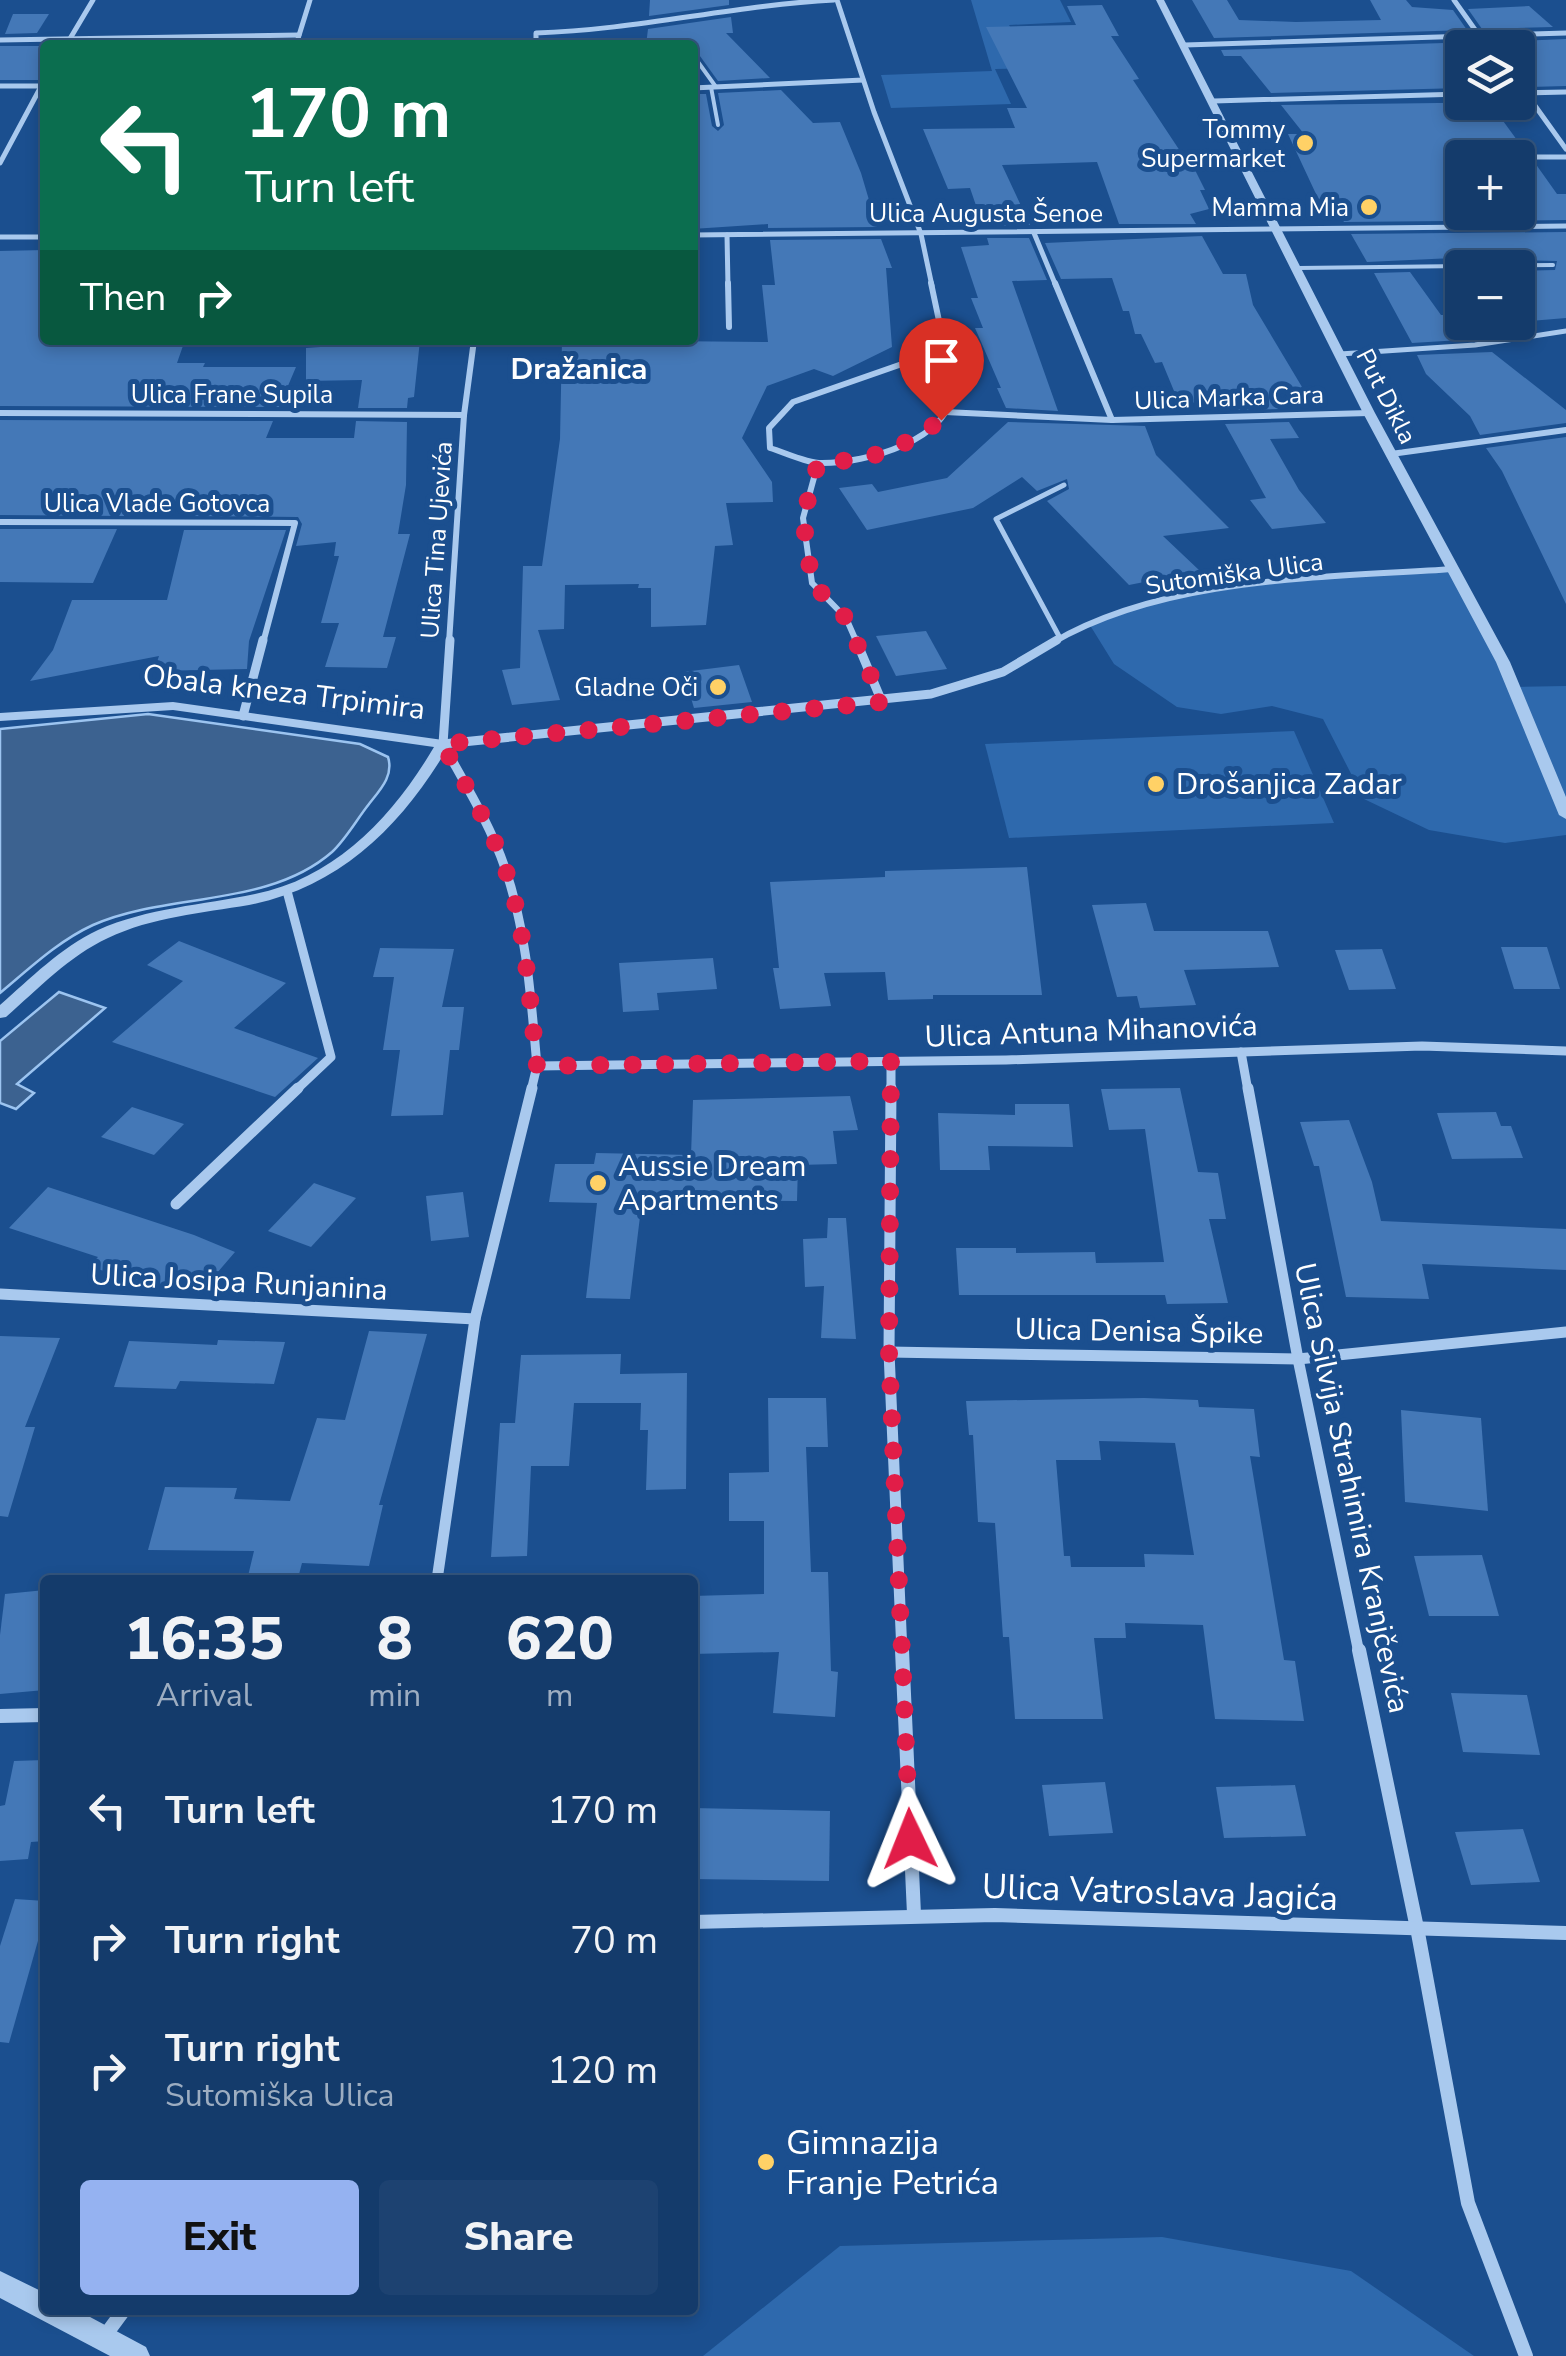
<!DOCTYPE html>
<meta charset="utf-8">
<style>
body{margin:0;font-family:"Nunito Sans",sans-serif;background:#1d4271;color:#f1f3f6;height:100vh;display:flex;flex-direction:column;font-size:38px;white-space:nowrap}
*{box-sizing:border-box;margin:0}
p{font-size:32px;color:#9dadc1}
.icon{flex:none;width:55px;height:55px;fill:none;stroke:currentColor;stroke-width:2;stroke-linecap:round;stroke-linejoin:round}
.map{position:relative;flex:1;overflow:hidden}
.details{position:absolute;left:40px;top:1575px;width:658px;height:740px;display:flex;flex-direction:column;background:#143b6b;border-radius:10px;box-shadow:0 5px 15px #0003,0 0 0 2px #33557e}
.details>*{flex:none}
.top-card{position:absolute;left:40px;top:40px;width:658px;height:305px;border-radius:10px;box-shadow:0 5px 15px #0003,0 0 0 2px #33557e;background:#0b6e4f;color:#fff;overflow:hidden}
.buttons{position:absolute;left:1445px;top:30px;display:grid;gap:20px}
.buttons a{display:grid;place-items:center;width:90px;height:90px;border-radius:10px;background:#143b6b;box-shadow:0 5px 15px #0003,0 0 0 2px #33557e;font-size:50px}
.pin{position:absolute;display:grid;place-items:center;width:85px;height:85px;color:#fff;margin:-102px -42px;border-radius:50% 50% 50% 0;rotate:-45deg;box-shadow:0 0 10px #0007}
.pin .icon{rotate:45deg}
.me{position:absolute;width:110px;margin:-55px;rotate:358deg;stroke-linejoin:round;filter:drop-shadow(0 0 8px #0008)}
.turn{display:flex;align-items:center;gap:35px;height:210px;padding:0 40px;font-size:45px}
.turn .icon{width:130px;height:130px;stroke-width:2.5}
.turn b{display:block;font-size:70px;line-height:85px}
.then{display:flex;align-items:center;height:95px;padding:0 40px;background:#0003;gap:20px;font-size:38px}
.eta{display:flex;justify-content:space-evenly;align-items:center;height:170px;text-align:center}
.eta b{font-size:60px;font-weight:800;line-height:70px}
.button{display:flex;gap:20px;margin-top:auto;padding:20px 40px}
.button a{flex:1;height:115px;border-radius:10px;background:#95b2f1;color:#111;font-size:40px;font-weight:800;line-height:115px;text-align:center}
.button a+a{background:#1d4271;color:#f1f3f6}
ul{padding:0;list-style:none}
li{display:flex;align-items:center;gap:30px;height:130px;padding:0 40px}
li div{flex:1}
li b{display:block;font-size:38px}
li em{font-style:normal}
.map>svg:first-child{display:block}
.green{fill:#2e69ad}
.water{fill:#3c6290;stroke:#9cc4f0;stroke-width:2.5}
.building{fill:#4478b7;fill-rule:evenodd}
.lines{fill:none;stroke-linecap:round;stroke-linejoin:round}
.service-far1{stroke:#a9c9ee;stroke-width:4}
.service{stroke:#a9c9ee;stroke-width:5}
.pedestrian{stroke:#a9c9ee;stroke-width:6}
.minor-far4{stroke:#a9c9ee;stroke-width:5}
.minor-far3{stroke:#a9c9ee;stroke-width:6}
.minor-far2{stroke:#a9c9ee;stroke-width:9}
.minor-far1{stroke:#a9c9ee;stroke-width:11}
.minor{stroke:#a9c9ee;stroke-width:14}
.tertiary{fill:#a9c9ee;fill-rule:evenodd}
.route{stroke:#e11d48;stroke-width:18;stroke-dasharray:0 32.4}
.poi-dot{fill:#ffd166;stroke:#1b4f8f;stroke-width:4}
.labels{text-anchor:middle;stroke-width:10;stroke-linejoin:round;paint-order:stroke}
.far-poi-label{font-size:25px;fill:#fff;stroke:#1b4f8f;text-anchor:end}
.far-street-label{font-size:25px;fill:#fff;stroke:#1b4f8f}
.far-quarter-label{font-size:30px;font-weight:bold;fill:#fff;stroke:#1b4f8f}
.street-label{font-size:30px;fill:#fff;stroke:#1b4f8f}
.poi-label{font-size:30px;fill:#fff;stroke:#1b4f8f;text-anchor:start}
.near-street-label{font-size:35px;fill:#fff;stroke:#1b4f8f}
.near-poi-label{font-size:35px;fill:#fff;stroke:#1b4f8f;text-anchor:start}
</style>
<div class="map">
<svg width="1566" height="2356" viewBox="0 0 1566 2356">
<rect width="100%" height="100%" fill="#1b4f8f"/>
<g class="green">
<path d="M971,0H1060L1071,22L1009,25L1034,68L995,69L1011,104L891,108L881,75L992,71Z"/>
<path d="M1453,569L1513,687L1566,686V835L1505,843L1429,830L1364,799L1323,719L1272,706L1221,714L1177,707L1114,664L1088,622L1169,598L1290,581Z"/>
<path d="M1294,731L1334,823L1009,838L985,744Z"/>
<path d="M1162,2237L1351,2271L1474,2356H703L840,2246Z"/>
</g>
<g class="water">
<path d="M148,714L360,744L388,757C394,776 380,790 369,804C357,819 346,839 332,852C268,908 167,892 93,925C58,941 29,969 0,993V729Z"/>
<path d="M59,992L105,1008L17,1084L34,1093L16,1109L0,1103V1041Z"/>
</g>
<g class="building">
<path d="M650,0H729V5L649,16Z"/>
<path d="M1192,0H1227L1239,20L1296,22L1381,20L1370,0H1406L1412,7L1453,10L1467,30L1214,38Z"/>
<path d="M1102,5L1119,36H1111L1139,79L1133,80L1182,154H1187L1205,190H1200L1209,209L1190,214L1196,224H1119L1097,162L1002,165L1030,225L983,226L970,188L948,189L923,129L1015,128L1007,108H1027L986,27L1076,25L1067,6Z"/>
<path d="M1529,6L1553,27L1482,29L1468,9Z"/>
<path d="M13,14H49L37,33L5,34Z"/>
<path d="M731,17L733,33H726L770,78L718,81L692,45H646L648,29Z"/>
<path d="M1566,39V86L1529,87L1518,76V48H1494L1491,42Z"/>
<path d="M1476,42L1480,48H1462V88L1271,93L1241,56H1224L1221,50Z"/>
<path d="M0,46H45V73L38,80H0Z"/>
<path d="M781,90L813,123L840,122L861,173L877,227L768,228V224L692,229V94H706L712,126L718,131L724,125L718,93Z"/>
<path d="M1518,99H1523L1533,113L1498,114L1525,151H1499L1494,158H1462V212H1518V163H1535L1557,194H1566V220L1344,222L1336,209H1323L1288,134H1304L1281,105L1518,102Z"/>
<path d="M1566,232V318L1518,322V271L1555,270L1557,261L1518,260V255L1367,262L1351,234Z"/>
<path d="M1202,236L1223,274H1246L1253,305L1305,392L1271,393L1281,409L1217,410L1213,402L1179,403L1162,362L1155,363L1141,334H1135L1129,311H1123L1112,278L1061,279L1045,243Z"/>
<path d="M987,238H1029L1047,280L1012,281L1058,411L1006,408L997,388H1001L975,328H983L971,298H978L961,247L989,245Z"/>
<path d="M881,239L892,268H886L892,347L833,376L814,369L767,386L742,438L772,482L773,502L726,503L733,545L715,546L706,625L651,627V588H638L639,584L565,585L564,629L538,630L560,700L512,705L502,670L520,668L523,566H542L560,439L562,340L768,342L762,285H775L770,240Z"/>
<path d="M45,250V340H185L177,363H205L203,367H296L279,407L0,406V251Z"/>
<path d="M1410,272L1441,315H1448L1461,340L1412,343L1374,273Z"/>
<path d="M420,340L414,397L408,398L407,408H358L362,380L306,381V348Z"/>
<path d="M1492,352L1566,410V423L1480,435L1470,416L1426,374L1417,355Z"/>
<path d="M0,420L273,421L266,438H354L356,421L407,422L406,485L398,534H410L383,637H396L387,668L325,667L339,623H321L339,556H334L336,542L296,546L302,524L298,517L188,516L191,501L130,502L124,516L0,515Z"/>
<path d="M1008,422L1145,426L1156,455L1229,528L1163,536L1200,571L1129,585L1047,501L1069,489L1067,479L1037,491L1022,477L973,508L867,530L839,488L872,484L878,492L947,478Z"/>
<path d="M1289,422L1299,438L1270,439L1299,490L1326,523L1272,529L1250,500L1266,498L1225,424Z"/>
<path d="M1566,437V604L1502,471L1486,448Z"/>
<path d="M0,529H117L93,583L0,582Z"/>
<path d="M184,530H286L249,641L247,669L154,671L159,656L30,681L53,650L72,600H167Z"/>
<path d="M926,631L947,669L896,676L876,636Z"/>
<path d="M739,665L752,702L694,708L683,672Z"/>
<path d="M1027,867L1042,995H933V999L888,1000L885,972L824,973L831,1006L780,1009L773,968H779L770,882L885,877V871Z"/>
<path d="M1146,903L1154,931H1268L1279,967L1184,970L1196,1005L1140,1008L1137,996L1117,997L1092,905Z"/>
<path d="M179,941L286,983L234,1028L318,1058L275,1097L112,1042L183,981L147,965Z"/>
<path d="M1501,947H1547L1560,989H1514Z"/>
<path d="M380,948L454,949L442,1007H464L459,1050H450L443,1115L391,1116L400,1050H383L394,977H373Z"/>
<path d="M1382,949L1396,989L1349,990L1335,950Z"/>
<path d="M713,958L717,989L657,993L659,1010L623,1012L619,963Z"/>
<path d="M1180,1088L1198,1172L1218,1173L1226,1219H1209L1228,1303L1167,1304L1165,1295H959L956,1248H1016V1253L1095,1252L1096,1263L1164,1262L1145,1129L1109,1130L1101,1089Z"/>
<path d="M850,1096L858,1130L833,1131L837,1164L798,1165L797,1201L642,1200L630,1299L586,1298L597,1203L549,1202L555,1164H594L596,1153L691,1155L693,1100Z"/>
<path d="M1015,1104H1069L1073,1147L988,1146L990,1170H940L938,1113L1015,1115Z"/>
<path d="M132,1107L184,1124L154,1155L101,1137Z"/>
<path d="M1496,1112L1501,1126H1511L1523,1158L1452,1159L1437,1113Z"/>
<path d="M1349,1120L1372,1182L1381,1221L1566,1229V1270L1422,1264L1429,1299L1346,1297L1319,1166H1314L1300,1122Z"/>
<path d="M314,1183L356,1198L311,1247L268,1231Z"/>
<path d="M48,1187L194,1235L235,1252L205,1287L148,1286L89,1266L98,1257L9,1228Z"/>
<path d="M463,1192L469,1237L431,1241L426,1196Z"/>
<path d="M828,1218H846L856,1339L821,1338L824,1286L805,1287L803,1239L827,1238Z"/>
<path d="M369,1331L427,1334L379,1505H383L369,1566L302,1563L298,1578L248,1576L254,1551L148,1550L165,1487L237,1488L234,1499L290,1501L317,1418L345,1420Z"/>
<path d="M0,1336L60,1338L25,1427H35L8,1517L0,1516Z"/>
<path d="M218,1340L285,1342L274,1384L180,1381L176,1389L114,1387L129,1341L217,1345Z"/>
<path d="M621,1354L620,1374L687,1373L686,1489L646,1490L648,1430H640L641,1403H574L569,1466H531L527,1556L491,1557L500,1423H515L521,1355Z"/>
<path d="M768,1398H826L828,1447H806L811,1572H828L831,1671L838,1672L835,1717L773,1713L779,1652L692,1654V1596L764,1594V1521H729V1473L769,1472Z"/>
<path d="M1144,1398L1198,1400L1199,1407L1254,1409L1260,1457L1250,1456L1284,1660L1295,1661L1304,1721L1215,1719L1203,1625L1125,1623L1126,1638H1094L1103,1719H1015L1009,1637H1003L995,1523L978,1522L973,1435H969L966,1401ZM1099,1441L1175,1443L1194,1555L1144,1554L1145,1567H1071L1070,1556H1064L1056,1460H1101Z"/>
<path d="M1401,1410L1481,1418L1488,1511L1405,1502Z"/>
<path d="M1482,1555L1499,1616H1429L1414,1556Z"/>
<path d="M45,1590V1690L0,1694V1635L5,1594Z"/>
<path d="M1451,1693L1527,1695L1540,1755L1463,1752Z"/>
<path d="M45,1760V1841L31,1842L28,1859L0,1861V1806L5,1805L14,1761Z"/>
<path d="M1105,1782L1113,1833L1049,1836L1042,1785Z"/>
<path d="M1295,1785L1306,1836L1224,1838L1216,1787Z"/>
<path d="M692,1808L830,1811L829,1881L692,1879Z"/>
<path d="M1523,1829L1540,1882L1471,1885L1455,1832Z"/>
<path d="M15,1899L45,1901V1916L9,2043L0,2042V1946Z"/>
</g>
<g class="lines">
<g class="service-far1">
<path d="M693,55L716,87"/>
<path d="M711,87L718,125"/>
<path d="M1298,268L1553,265"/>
</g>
<g class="service">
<path d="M1340,354L1475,345L1566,331"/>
<path d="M1060,638L996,519L1064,485"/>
</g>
<path class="pedestrian" d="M945,412L1112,420"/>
<g class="minor-far4">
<path d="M837,0L874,112L921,234L932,286"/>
<path d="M1454,0L1488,48"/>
<path d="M0,40L299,35"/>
<path d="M68,42L93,0"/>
<path d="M296,45L310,0"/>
<path d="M536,45V33C636,30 734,5 834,0"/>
<path d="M1185,45L1566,33"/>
<path d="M1518,82L1566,149"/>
<path d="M0,86H41"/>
<path d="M692,88L863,80"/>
<path d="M1518,93L1566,92"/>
<path d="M1214,101L1462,94"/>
<path d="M1500,157H1566"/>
<path d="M0,163L45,79"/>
<path d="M1034,233L1056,286"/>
<path d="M692,235L1566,226"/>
<path d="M727,235L728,286"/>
<path d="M0,237H45"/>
</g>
<g class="minor-far3">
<path d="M728,283L729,327"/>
<path d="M931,283L945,349"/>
<path d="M1055,283L1112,420L1369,413"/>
<path d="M945,349C947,361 953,375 953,387C952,441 865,463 822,463C806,463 786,453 770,448L769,428L793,402Z"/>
<path d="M0,413L464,415"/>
<path d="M1391,454L1566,430"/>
<path d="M818,463L803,518L812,583L846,618L857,643"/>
<path d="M0,522L295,523L263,643"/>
<path d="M449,643L464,415L474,340"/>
<path d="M1052,643C1166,576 1324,578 1453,569"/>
</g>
<g class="minor-far2">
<path d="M856,640L882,702"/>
<path d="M243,716L263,640"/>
<path d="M443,744C465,784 490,824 505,868C527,932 531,1000 537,1066L1006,1060L1422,1046L1566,1051"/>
<path d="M443,744L931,694L1003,672L1057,640"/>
<path d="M443,744L450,640"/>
<path d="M287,891L331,1057L295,1091"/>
<path d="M1241,1052L1248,1091"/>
<path d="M531,1091L537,1066"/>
<path d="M891,1091V1061"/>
</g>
<g class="minor-far1">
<path d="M891,1088L889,1352L902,1653"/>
<path d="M1248,1088L1298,1359L1359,1653"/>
<path d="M176,1204L298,1088"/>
<path d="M0,1294L475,1319"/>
<path d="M889,1352L1298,1359L1566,1332"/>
<path d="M437,1580L475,1319L532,1088"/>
</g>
<g class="minor">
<path d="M902,1650L914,1914"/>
<path d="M1359,1650L1418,1933L1468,2203L1526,2356"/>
<path d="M0,1716L45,1715"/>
<path d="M692,1922L995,1915L1566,1933"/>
<path d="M104,2337L124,2310"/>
</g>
<g class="tertiary">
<path d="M1156,0H1164L1375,413L1510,662L1566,797V819L1559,815L1496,662L1363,413Z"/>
<path d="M173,702L443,740L450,744C404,823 342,887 249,905C202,913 152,917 108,938C69,956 38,989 6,1017L0,1018V1005C31,978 60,948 98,930C147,908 203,905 255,894C336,878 394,815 434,747L173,710L0,721V713Z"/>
<path d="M0,2271L45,2293V2310H77L146,2347L150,2356H110L0,2298Z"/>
</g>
</g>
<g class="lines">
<path class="route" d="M910,1839L889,1352L891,1061L537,1066C530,1004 526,928 505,868C490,825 465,784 442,744L882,702L846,618L812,583L803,518L818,463C874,459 894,453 941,420"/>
</g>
<g class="poi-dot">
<circle cx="1305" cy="143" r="10"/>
<circle cx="1369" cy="207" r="10"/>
<circle cx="718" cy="687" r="10"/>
<circle cx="1156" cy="784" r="10"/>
<circle cx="598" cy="1183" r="10"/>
<circle cx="766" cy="2162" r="10"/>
</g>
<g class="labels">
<g class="far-poi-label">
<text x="1285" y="138">Tommy<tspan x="1285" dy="29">Supermarket</tspan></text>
<text x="1349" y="216">Mamma Mia</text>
<text x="698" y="696">Gladne Oči</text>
</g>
<g class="far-street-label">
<text x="986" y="222">Ulica Augusta Šenoe</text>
<text x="232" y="403">Ulica Frane Supila</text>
<text transform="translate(1387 396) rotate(63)" y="9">Put Dikla</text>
<text transform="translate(1229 397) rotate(-2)" y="9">Ulica Marka Cara</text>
<text x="157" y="512">Ulica Vlade Gotovca</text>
<text transform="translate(436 540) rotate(-86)" y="9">Ulica Tina Ujevića</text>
<text transform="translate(1234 573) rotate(-8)" y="9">Sutomiška Ulica</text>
</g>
<g class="far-quarter-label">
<text x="579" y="379">Dražanica</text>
</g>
<g class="street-label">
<text transform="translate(284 692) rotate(7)" y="10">Obala kneza Trpimira</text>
<text transform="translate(1091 1031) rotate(-2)" y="10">Ulica Antuna Mihanovića</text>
<text transform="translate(239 1282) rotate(3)" y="10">Ulica Josipa Runjanina</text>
<text transform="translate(1139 1331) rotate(1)" y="10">Ulica Denisa Špike</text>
<text transform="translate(1352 1488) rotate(78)" y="10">Ulica Silvija Strahimira Kranjčevića</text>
</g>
<g class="poi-label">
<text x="1176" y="794">Drošanjica Zadar</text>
<text x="618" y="1176">Aussie Dream<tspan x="618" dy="34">Apartments</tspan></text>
</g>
<g class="near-street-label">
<text transform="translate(1160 1892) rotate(2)" y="12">Ulica Vatroslava Jagića</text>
</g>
<g class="near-poi-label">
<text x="786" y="2154">Gimnazija<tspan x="786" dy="40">Franje Petrića</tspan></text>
</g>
</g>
</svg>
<div class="buttons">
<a><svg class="icon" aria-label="layers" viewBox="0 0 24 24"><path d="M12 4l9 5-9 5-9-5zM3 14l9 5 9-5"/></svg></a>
<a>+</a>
<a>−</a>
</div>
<div class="pin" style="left:941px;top:420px;background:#d93025"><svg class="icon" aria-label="arrive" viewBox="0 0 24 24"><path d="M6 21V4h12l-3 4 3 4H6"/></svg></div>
<svg class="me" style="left:910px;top:1839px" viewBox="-20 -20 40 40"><path d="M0-17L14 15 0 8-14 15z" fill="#e11d48" stroke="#fff" stroke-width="4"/></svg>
<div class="top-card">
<div class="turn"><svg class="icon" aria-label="left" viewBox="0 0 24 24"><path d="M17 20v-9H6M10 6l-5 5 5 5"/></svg><div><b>170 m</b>Turn left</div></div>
<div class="then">Then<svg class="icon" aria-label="right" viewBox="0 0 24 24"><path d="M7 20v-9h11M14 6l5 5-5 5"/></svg></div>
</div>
<section class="details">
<div class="eta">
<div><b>16:35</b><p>Arrival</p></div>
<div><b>8</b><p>min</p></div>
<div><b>620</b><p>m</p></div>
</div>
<ul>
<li><svg class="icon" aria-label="left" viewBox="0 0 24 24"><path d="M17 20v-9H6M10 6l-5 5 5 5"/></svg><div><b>Turn left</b></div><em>170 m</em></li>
<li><svg class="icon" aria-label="right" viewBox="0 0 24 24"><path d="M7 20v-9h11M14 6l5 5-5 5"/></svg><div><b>Turn right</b></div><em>70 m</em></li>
<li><svg class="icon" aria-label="right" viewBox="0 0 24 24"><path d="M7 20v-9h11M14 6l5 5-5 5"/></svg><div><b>Turn right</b><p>Sutomiška Ulica</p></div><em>120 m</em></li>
</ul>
<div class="button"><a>Exit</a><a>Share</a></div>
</section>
</div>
